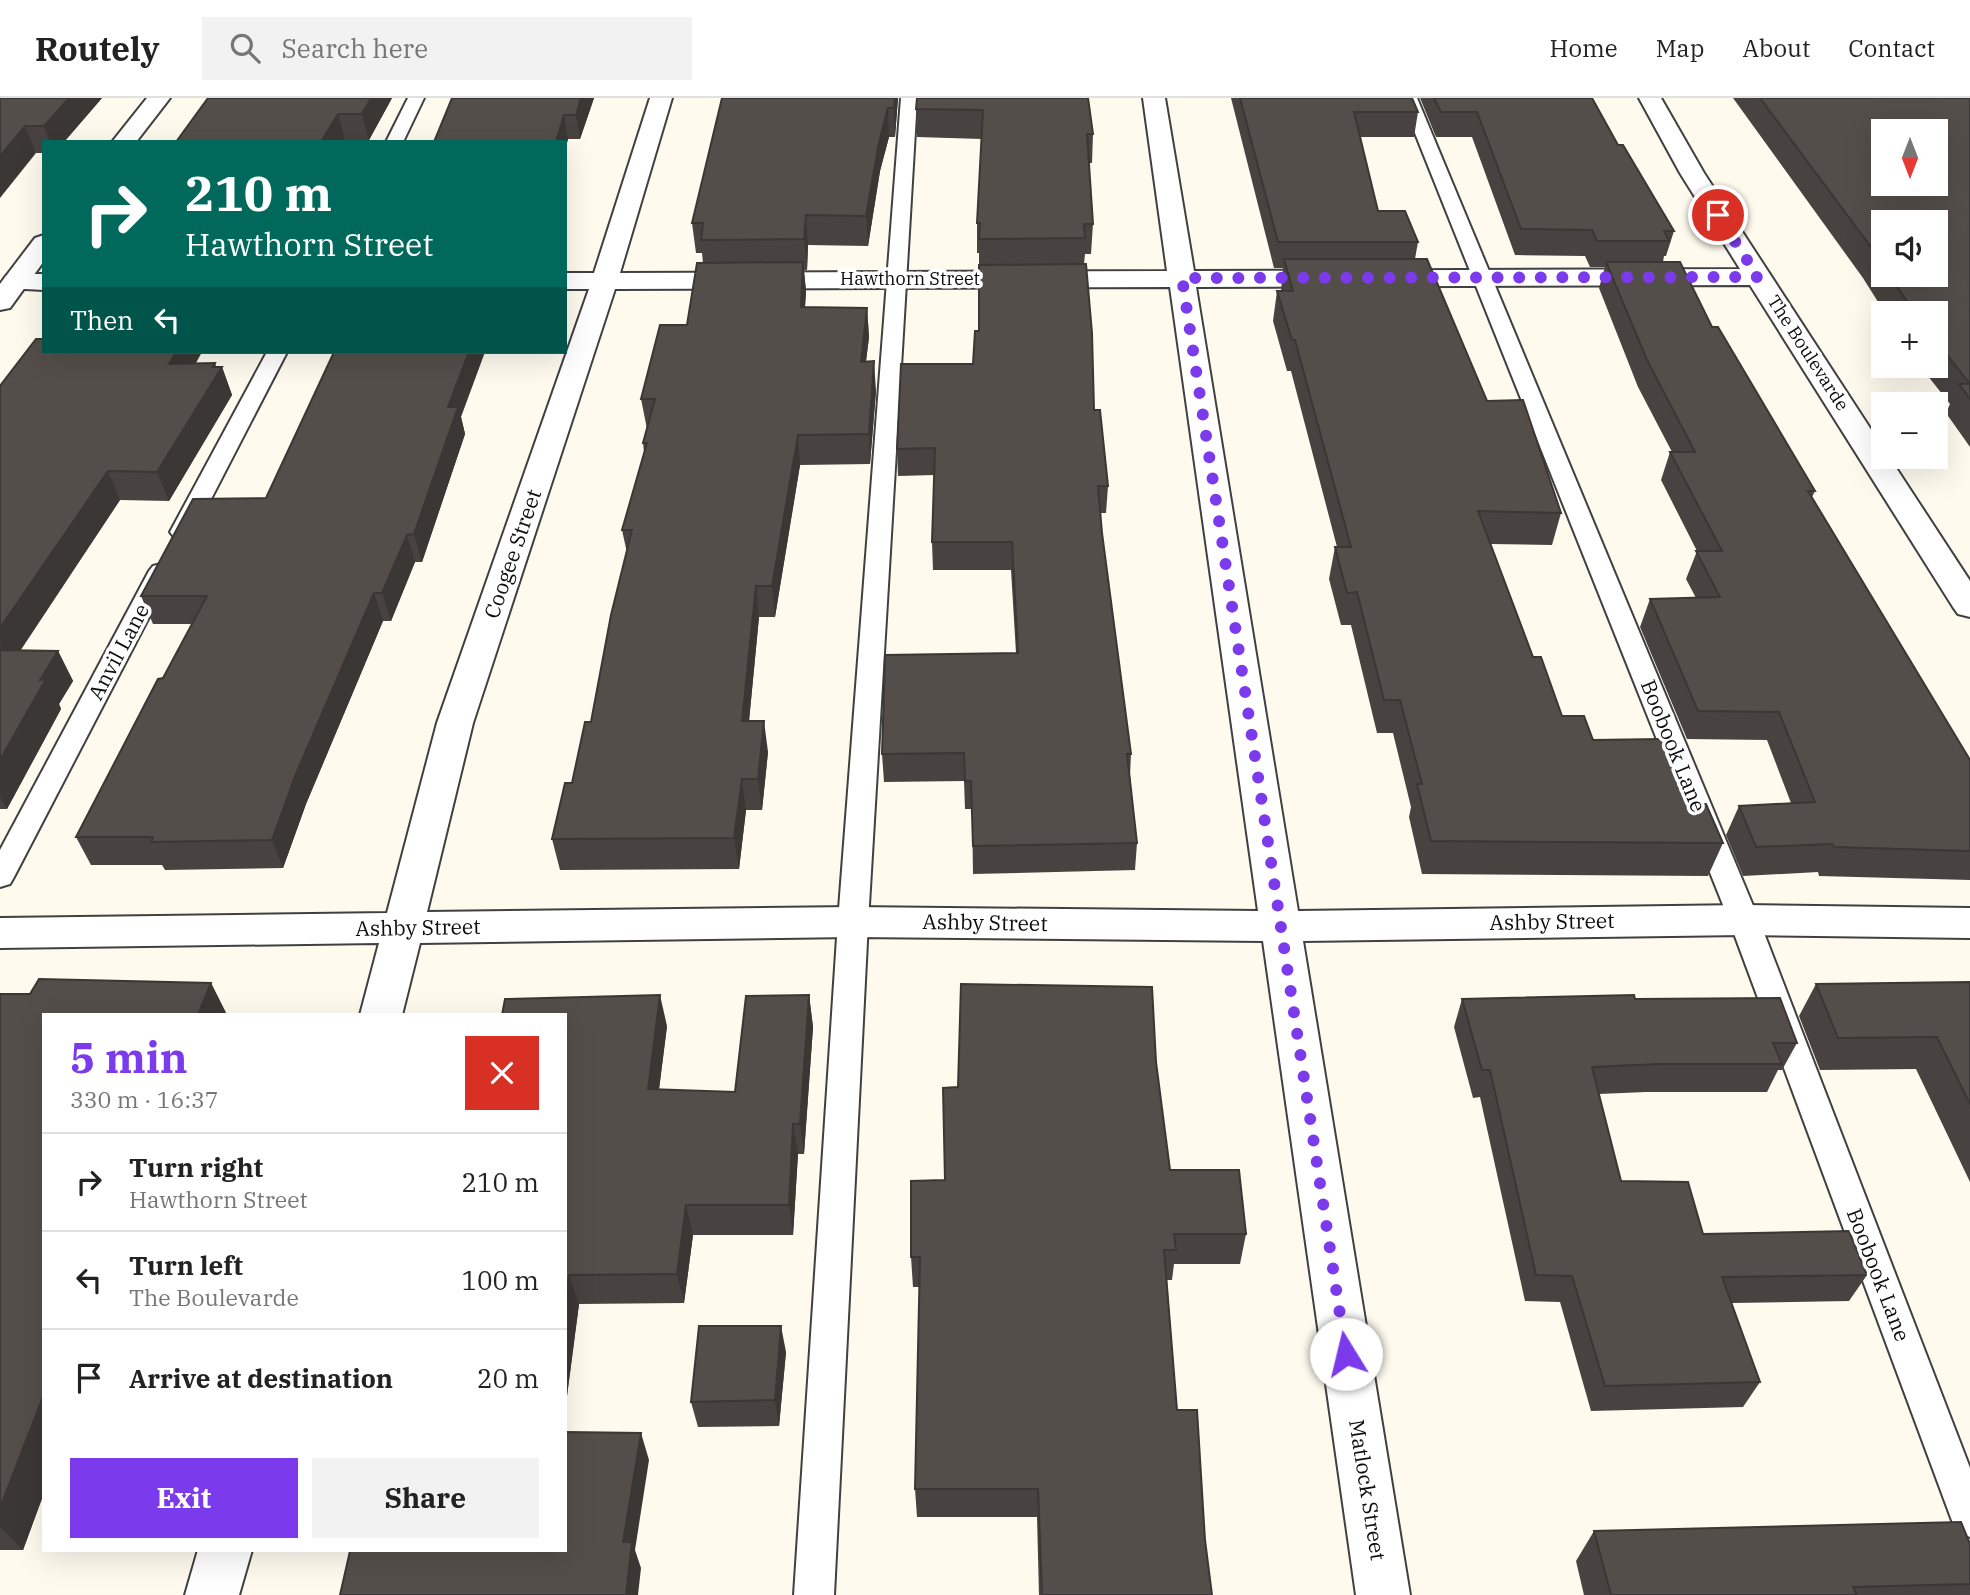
<!DOCTYPE html>
<meta charset="utf-8">
<style>
body{margin:0;font-family:"IBM Plex Serif",serif;background:#f2f2f2;color:#222;height:100vh;display:flex;flex-direction:column;font-size:26px;white-space:nowrap}
*{box-sizing:border-box;margin:0}
p{font-size:23px;color:#767676}
.icon{flex:none;width:38px;height:38px;fill:none;stroke:currentColor;stroke-width:2;stroke-linecap:round;stroke-linejoin:round}
.map{position:relative;flex:1;overflow:hidden}
.panel{position:absolute;left:42px;top:915px;width:525px;height:539px;display:flex;flex-direction:column;background:#fff;border-radius:0px;box-shadow:0 7px 28px #0002}
.panel>*{flex:none}
.banner{position:absolute;left:42px;top:42px;width:525px;height:214px;border-radius:0px;box-shadow:0 7px 28px #0002;background:#00695c;color:#fff;overflow:hidden}
.needle{width:46px;rotate:180deg}
.buttons{position:absolute;left:1871px;top:21px;display:grid;gap:14px}
.buttons a{display:grid;place-items:center;width:77px;height:77px;border-radius:0px;background:#fff;box-shadow:0 7px 28px #0002;font-size:35px}
.pin{position:absolute;display:grid;place-items:center;width:60px;height:60px;color:#fff;margin:-30px;border:4px solid #fff;border-radius:50%;box-shadow:0 2px 7px #0007}
.me{position:absolute;width:77px;margin:-38px;rotate:351deg;stroke-linejoin:round;filter:drop-shadow(0 0 5px #0008)}
.turn{display:flex;align-items:center;gap:24px;height:147px;padding:0 28px;font-size:32px}
.turn .icon{width:91px;height:91px;stroke-width:2.5}
.turn b{display:block;font-size:49px;line-height:60px}
.then{display:flex;align-items:center;height:66px;padding:0 28px;background:#0003;gap:14px;font-size:26px}
.round{display:grid;place-items:center;flex:none;width:74px;height:74px;border-radius:0px;background:#f2f2f2}
.head{display:flex;align-items:center;justify-content:space-between;height:119px;padding:0 28px}
h1{font-size:42px;font-weight:800;line-height:52px;color:#7c3aed}
.button{display:flex;gap:14px;margin-top:auto;padding:14px 28px}
.button a{flex:1;height:80px;border-radius:0px;background:#7c3aed;color:#fff;font-size:28px;font-weight:800;line-height:80px;text-align:center}
.button a+a{background:#f2f2f2;color:#222}
ul{padding:0;list-style:none}
li{display:flex;align-items:center;gap:21px;height:98px;padding:0 28px;border-top:2px solid #e0e0e0}
li div{flex:1}
li b{display:block;font-size:26px}
li em{font-style:normal}
header{display:flex;align-items:center;gap:42px;box-sizing:border-box;height:98px;padding:0 35px;background:#fff;border-bottom:2px solid #e0e0e0}
header strong{font-size:33px}
nav{display:flex;gap:38px;margin-inline-start:auto;font-size:24px}
.search{width:490px;height:63px;background:#f2f2f2;display:flex;align-items:center;gap:18px;box-sizing:border-box;padding:0 24px;border-radius:0px;color:#767676;font-size:26px}
.map>svg:first-child{display:block}
.lines{fill:none;stroke-linecap:round;stroke-linejoin:round}
.service-casing{stroke:#404040;stroke-width:4}
.minor-casing{stroke:#404040;stroke-width:4}
.tertiary-casing{stroke:#404040;stroke-width:4}
.service{fill:#fff;fill-rule:evenodd}
.minor{fill:#fff;fill-rule:evenodd}
.tertiary{fill:#fff;fill-rule:evenodd}
.wall{fill:#484340;fill-rule:evenodd}
.shaded-wall{fill:#3b3734}
.building{fill:#544e4a;stroke:#3b3734;stroke-width:2;fill-rule:evenodd}
.route{stroke:#7c3aed;stroke-width:12;stroke-dasharray:0 21.6}
.labels{text-anchor:middle;stroke-width:7;stroke-linejoin:round;paint-order:stroke}
.far-street-label{font-size:18px;fill:#0d0d0d;stroke:#fff}
.street-label{font-size:21px;fill:#0d0d0d;stroke:#fff}
</style>
<header>
<strong>Routely</strong>
<div class="search"><svg class="icon" aria-label="search" viewBox="0 0 24 24"><circle cx="10" cy="10" r="6"/><path d="M15 15l6 6"/></svg>Search here</div>
<nav><a>Home</a><a>Map</a><a>About</a><a>Contact</a></nav>
</header>
<div class="map">
<svg width="1970" height="1497" viewBox="0 0 1970 1497">
<rect width="100%" height="100%" fill="#fefaee"/>
<g class="lines">
<defs>
<g id="service">
<path d="M408,0H424L403,44H386Z"/>
<path d="M901,0H917L868,824L834,1497H794L838,824Z"/>
<path d="M1401,0H1417L1759,822L1970,1370V1439L1956,1433L1951,1420L1729,822Z"/>
<path d="M267,254H287L194,434L190,439H174L170,434Z"/>
<path d="M161,466L169,468L173,473L14,779L10,786L0,789V752L149,473L153,468Z"/>
</g>
<g id="minor">
<path d="M650,0H672L620,175L1167,173L1143,0H1165L1194,173L1740,171L1680,75L1639,0H1661L1704,75L1883,350V359H1889L1970,483V519L1958,516L1953,509L1750,187L1196,189L1298,813L1744,807L1970,810V840L1744,837L1303,843L1410,1497H1356L1263,843L853,839L420,845L402,917H360L379,845L0,850V820L387,815L437,625L589,191H565V175H594ZM1170,189L1258,813L853,809L427,814L473,625L615,191Z"/>
<path d="M15,176H44V192L6,190L2,184L6,178Z"/>
<path d="M198,1452H252L239,1497H185Z"/>
</g>
<g id="tertiary">
<path d="M147,0H170L136,44H112Z"/>
<path d="M44,137V163L10,210L0,212V186L35,140Z"/>
</g>
</defs>
<use href="#service" class="service-casing"/>
<use href="#minor" class="minor-casing"/>
<use href="#tertiary" class="tertiary-casing"/>
<use href="#service" class="service"/>
<use href="#minor" class="minor"/>
<use href="#tertiary" class="tertiary"/>
</g>
<g class="wall">
<path d="M0,0H102L64,44H44V55H36Z"/>
<path d="M392,0L369,42H345L344,44H176Z"/>
<path d="M452,0H594L580,41H568L565,52V44Z"/>
<path d="M898,0L895,39H889L880,73L868,148L808,147L807,172H804L806,193L805,210H867L869,239L866,264L876,293L870,366L800,367L775,519H759L749,623L768,654L762,712H746L739,771L560,772L552,741L572,685L591,624L627,455L622,432L644,354L643,345L647,331L641,301L687,227L703,165L702,155H696L692,125Z"/>
<path d="M1088,0L1093,36L1092,65H1089L1093,126L1091,156H1085L1084,166L1094,312L1108,388L1106,415H1100L1102,435L1131,656L1130,678L1137,745L1135,772L973,776L972,711H965L964,683L884,684L882,656L1016,555L1011,472H933L932,444L935,377L898,378L897,351L973,266L979,233V155H977V125L982,41L917,39L916,11Z"/>
<path d="M1231,0H1412L1418,14L1414,39H1360L1378,113L1418,144L1415,161L1487,303L1561,415L1552,447L1491,446L1533,559L1562,618L1686,707L1723,745L1708,778L1422,776L1409,719L1411,709L1393,635H1377L1351,527H1341L1329,481L1335,449H1337L1291,273H1287L1273,223L1277,193H1281L1283,170H1274Z"/>
<path d="M1420,0H1592L1618,47L1674,133L1666,158H1664L1663,164L1712,229L1815,393L1812,399L1970,662V782L1819,778L1818,774L1743,778L1726,737L1739,708L1791,705L1767,642L1687,641L1640,529L1650,501L1696,500L1686,481L1697,453L1661,382L1670,354H1672L1638,289L1599,190L1605,169H1590L1585,158L1515,157L1472,39H1436Z"/>
<path d="M1733,0H1970V349L1946,315L1950,306L1920,268H1936V215H1885L1863,180ZM1883,124L1936,177H1883Z"/>
<path d="M196,266L222,269L232,297L169,403L120,402L20,552L58,553L73,583L59,606L61,611L7,711H0V288Z"/>
<path d="M461,319L465,336L422,464H415L391,523H383L306,706L283,770L165,772L162,767H91L76,739L192,526H153L141,498L266,400Z"/>
<path d="M1970,884V1084L1916,971L1820,972L1799,918L1816,886Z"/>
<path d="M211,885L227,917H44V1395L23,1452H0V896H30Z"/>
<path d="M809,897L813,929L804,1056H798L793,1137H693L684,1205L579,1206L565,1313V917L667,928L659,992L735,994Z"/>
<path d="M1462,901H1635L1797,945L1782,972H1778L1767,994H1646L1599,996L1621,1083L1703,1136L1867,1177L1849,1203L1731,1205L1760,1284L1743,1309L1591,1313L1560,1204L1525,1203L1480,999L1473,1000L1454,929Z"/>
<path d="M1156,964L1170,1072L1246,1136L1240,1166H1174L1172,1182H1167L1177,1312L1205,1442L1212,1497H1039L1037,1419H917L915,1391L920,1189H913L911,1159L945,1082L958,989Z"/>
<path d="M786,1254L779,1328L698,1329L691,1304Z"/>
<path d="M1594,1433L1970,1446V1497H1584L1576,1463Z"/>
</g>
<g class="shaded-wall">
<path d="M69,0H102L64,44H50L44,28Z"/>
<path d="M371,0H392L369,42L362,16Z"/>
<path d="M581,0H594L580,41L576,17Z"/>
<path d="M895,0H898L895,39L894,10Z"/>
<path d="M888,10L889,39L880,73L868,148L866,118L879,44Z"/>
<path d="M338,16L345,42L344,44H321Z"/>
<path d="M564,17L568,41L565,52V44H556Z"/>
<path d="M25,28L36,55L0,100V58Z"/>
<path d="M806,117L808,147L807,172L804,141Z"/>
<path d="M803,164L806,193L803,238L801,209Z"/>
<path d="M867,210L869,239L862,293L861,264Z"/>
<path d="M176,254H202L180,294L169,266Z"/>
<path d="M469,254H485L461,319L465,336L422,464L414,436L448,309Z"/>
<path d="M874,263L876,293L870,366L869,336Z"/>
<path d="M215,265L218,275L222,269L232,297L169,403L157,374Z"/>
<path d="M798,337L800,367L775,519L772,488Z"/>
<path d="M108,373L120,402L1,582L0,530Z"/>
<path d="M407,437L415,464L391,523L382,495Z"/>
<path d="M756,488L759,519L746,654L742,623Z"/>
<path d="M374,495L383,523L306,706L283,770L272,742L295,678Z"/>
<path d="M58,553L73,583L59,606L61,611L7,711L0,699V662L40,582Z"/>
<path d="M764,623L768,654L762,712L758,681Z"/>
<path d="M742,681L746,712L739,771L734,740Z"/>
<path d="M211,885L227,917H198Z"/>
<path d="M660,897L667,928L655,1022L648,991Z"/>
<path d="M809,897L813,929L804,1056L800,1026Z"/>
<path d="M793,1026L798,1056L793,1137L789,1107Z"/>
<path d="M686,1107L693,1137L684,1205L677,1176Z"/>
<path d="M569,1177L579,1206L565,1313V1208Z"/>
<path d="M781,1228L786,1254L779,1328L775,1302Z"/>
<path d="M44,1296V1395L23,1452L0,1429V1410Z"/>
<path d="M641,1335L649,1362L635,1452L641,1470L638,1497H626L623,1444Z"/>
</g>
<g class="building">
<path d="M0,0H69L44,28H25L0,58Z"/>
<path d="M208,0H371L362,16H338L321,44H176Z"/>
<path d="M452,0H581L576,17H564L556,44H434Z"/>
<path d="M722,0H895L894,10H888L879,44L866,118L806,117L804,141L701,142L703,125H692Z"/>
<path d="M917,0H1088L1093,36H1087L1093,126H1084L1085,140L979,141L980,125H977L983,12L916,11Z"/>
<path d="M1240,0H1412L1418,14H1354L1378,113H1405L1418,144H1278Z"/>
<path d="M1434,0H1592L1618,47H1623L1674,133H1664L1669,143H1597L1592,132L1521,131L1477,14H1441Z"/>
<path d="M1760,0H1970V286L1936,243V215H1915L1889,177H1936V124H1883V167L1874,153ZM1883,33H1936V86H1883Z"/>
<path d="M1284,161H1427L1487,303L1523,302L1561,415L1478,413L1533,559H1541L1562,618H1584L1593,642L1661,641L1686,707L1706,706L1723,745L1431,743L1417,686H1422L1400,602H1384L1357,494L1347,495L1335,449H1351L1295,242H1292L1277,193H1293Z"/>
<path d="M803,164L801,209L867,210L861,264L874,263L869,336L798,337L772,488H756L742,623H764L758,681H742L734,740L552,741L565,685H572L585,624H591L611,517L632,432H622L647,345H643L655,301H641L660,227H687L697,165Z"/>
<path d="M1606,164H1680L1712,229H1718L1815,393H1808L1970,662V753L1834,749L1832,746L1756,749L1739,708L1815,704L1779,614L1698,613L1650,501L1720,499L1696,453H1722L1670,354H1695L1647,262Z"/>
<path d="M1086,166L1092,235L1094,312H1100L1108,388H1098L1102,435L1131,656H1127L1137,745L973,748L971,683H965L964,655L882,656L885,557L1018,555L1012,444H932L935,350L897,351L901,266H973L975,233H979V167Z"/>
<path d="M36,241H44V254H176L169,266L215,265L213,269H222L157,374L108,373L0,530V288Z"/>
<path d="M334,254H469L448,309H458L414,436L407,437L382,495H374L295,678L272,742L151,744L153,739H76L158,581L163,580L207,498H141L193,401L266,400Z"/>
<path d="M1959,286H1970V301Z"/>
<path d="M0,552L58,553L40,582L46,581L0,662Z"/>
<path d="M39,881L211,885L198,917H44V1296L0,1410V896H30Z"/>
<path d="M1970,884V1006L1937,939L1838,940L1816,886Z"/>
<path d="M961,886L1152,889L1156,964L1170,1072H1239L1246,1136H1174L1176,1152H1164L1177,1312H1197L1205,1442L1212,1497H1042L1038,1391H915L920,1159H911V1083L945,1082L943,990L958,989Z"/>
<path d="M660,897L648,991L735,994L746,898L809,897L800,1026H793L789,1107H686L677,1176L569,1177L565,1208V917H502L505,901Z"/>
<path d="M1634,897L1635,901L1780,900L1797,945H1773L1782,966H1659L1592,969L1621,1083L1688,1084L1703,1136L1849,1133L1867,1177L1722,1179L1760,1284L1605,1288L1572,1178L1536,1177L1490,972H1482L1462,901Z"/>
<path d="M699,1228H781L775,1302L691,1304Z"/>
<path d="M565,1334L641,1335L623,1444H632L626,1497H340L350,1453L565,1452Z"/>
<path d="M1961,1424L1970,1446V1486L1853,1489L1857,1497H1611L1594,1433Z"/>
</g>
<g class="lines">
<path class="route" d="M1346,1256L1182,180L1758,179L1718,117"/>
</g>
<g class="labels">
<g class="far-street-label">
<text x="910" y="187">Hawthorn Street</text>
<text transform="translate(1808 255) rotate(57)" y="6">The Boulevarde</text>
</g>
<g class="street-label">
<text transform="translate(513 456) rotate(-71)" y="7">Coogee Street</text>
<text transform="translate(119 554) rotate(-62)" y="7">Anvil Lane</text>
<text transform="translate(1673 648) rotate(68)" y="7">Boobook Lane</text>
<text transform="translate(1552 824) rotate(-1)" y="7">Ashby Street</text>
<text transform="translate(985 825) rotate(1)" y="7">Ashby Street</text>
<text transform="translate(418 830) rotate(-1)" y="7">Ashby Street</text>
<text transform="translate(1878 1177) rotate(69)" y="7">Boobook Lane</text>
<text transform="translate(1367 1392) rotate(81)" y="7">Matlock Street</text>
</g>
</g>
</svg>
<div class="buttons">
<a><svg class="needle" viewBox="-14 -14 28 28"><path d="M0-13l5 13h-10z" fill="#e53935"/><path d="M0 13l5-13h-10z" fill="#767676"/></svg></a>
<a><svg class="icon" aria-label="sound" viewBox="0 0 24 24"><path d="M4 9h4l5-4v14l-5-4H4zM17 9q2 3 0 6"/></svg></a>
<a>+</a>
<a>−</a>
</div>
<div class="pin" style="left:1718px;top:117px;background:#d93025"><svg class="icon" aria-label="arrive" viewBox="0 0 24 24"><path d="M6 21V4h12l-3 4 3 4H6"/></svg></div>
<svg class="me" style="left:1346px;top:1256px" viewBox="-20 -20 40 40"><circle r="19" fill="#fff"/><path d="M0-13L10 11 0 6-10 11z" fill="#7c3aed"/></svg>
<div class="banner">
<div class="turn"><svg class="icon" aria-label="right" viewBox="0 0 24 24"><path d="M7 20v-9h11M14 6l5 5-5 5"/></svg><div><b>210 m</b>Hawthorn Street</div></div>
<div class="then">Then<svg class="icon" aria-label="left" viewBox="0 0 24 24"><path d="M17 20v-9H6M10 6l-5 5 5 5"/></svg></div>
</div>
<section class="panel">
<div class="head"><div><h1>5 min</h1><p>330 m · 16:37</p></div><a class="round" style="background:#d93025;color:#fff"><svg class="icon" aria-label="close" viewBox="0 0 24 24"><path d="M6 6l12 12M18 6L6 18"/></svg></a></div>
<ul>
<li><svg class="icon" aria-label="right" viewBox="0 0 24 24"><path d="M7 20v-9h11M14 6l5 5-5 5"/></svg><div><b>Turn right</b><p>Hawthorn Street</p></div><em>210 m</em></li>
<li><svg class="icon" aria-label="left" viewBox="0 0 24 24"><path d="M17 20v-9H6M10 6l-5 5 5 5"/></svg><div><b>Turn left</b><p>The Boulevarde</p></div><em>100 m</em></li>
<li><svg class="icon" aria-label="arrive" viewBox="0 0 24 24"><path d="M6 21V4h12l-3 4 3 4H6"/></svg><div><b>Arrive at destination</b></div><em>20 m</em></li>
</ul>
<div class="button"><a>Exit</a><a>Share</a></div>
</section>
</div>
